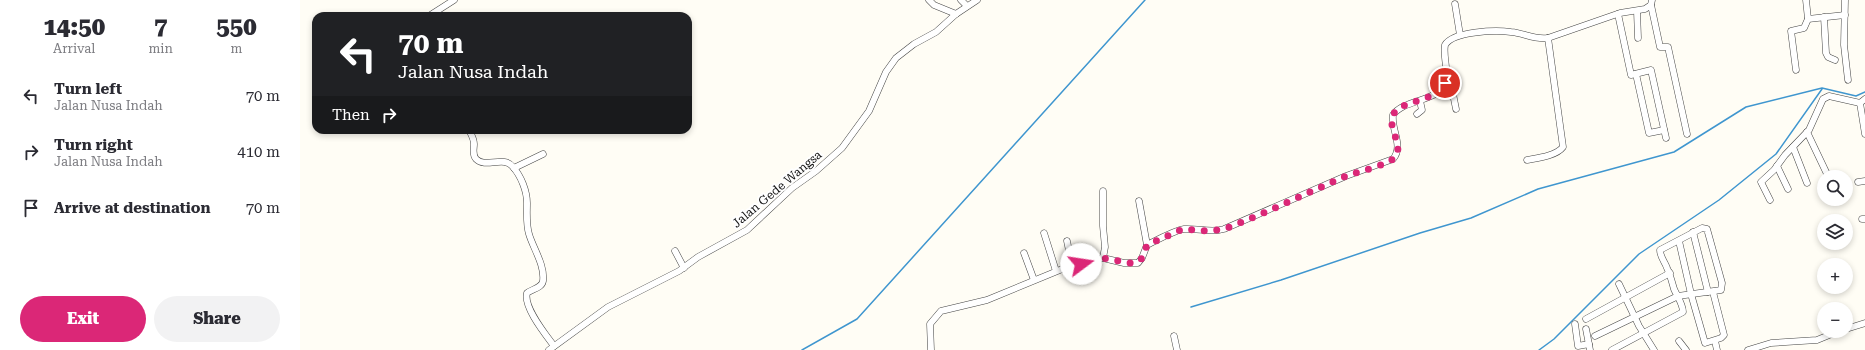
<!DOCTYPE html>
<meta charset="utf-8">
<style>
body{margin:0;font-family:"Roboto Serif",serif;background:#f2f2f3;color:#2b2b33;height:100vh;display:flex;flex-direction:column;font-size:15px;white-space:nowrap}
*{box-sizing:border-box;margin:0}
p{font-size:13px;color:#7c7c81}
.icon{flex:none;width:22px;height:22px;fill:none;stroke:currentColor;stroke-width:2;stroke-linecap:round;stroke-linejoin:round}
.map{position:relative;flex:1;overflow:hidden}
.drawer{display:flex;flex-direction:column;background:#fff;width:300px}
.drawer>*{flex:none}
.top-card{position:absolute;left:12px;top:12px;width:380px;height:122px;border-radius:12px;box-shadow:0 2px 6px #0003;background:#202124;color:#fff;overflow:hidden}
.controls{position:absolute;left:1517px;top:170px;display:grid;gap:8px}
.controls a{display:grid;place-items:center;width:36px;height:36px;border-radius:50%;background:#fff;box-shadow:0 2px 6px #0003;font-size:20px}
.pin{position:absolute;display:grid;place-items:center;width:34px;height:34px;color:#fff;margin:-17px;border:2px solid #fff;border-radius:50%;box-shadow:0 1px 4px #0007}
.me{position:absolute;width:44px;margin:-22px;rotate:76deg;stroke-linejoin:round;filter:drop-shadow(0 0 3px #0008)}
.turn{display:flex;align-items:center;gap:14px;height:84px;padding:0 20px;font-size:18px}
.turn .icon{width:52px;height:52px;stroke-width:2.5}
.turn b{display:block;font-size:28px;line-height:34px}
.then{display:flex;align-items:center;height:38px;padding:0 20px;background:#0003;gap:8px;font-size:15px}
.eta{display:flex;justify-content:space-evenly;align-items:center;height:68px;text-align:center}
.eta b{font-size:24px;font-weight:800;line-height:28px}
.primary-button{display:flex;gap:8px;margin-top:auto;padding:8px 20px}
.primary-button a{flex:1;height:46px;border-radius:24px;background:#db2777;color:#fff;font-size:16px;font-weight:800;line-height:46px;text-align:center}
.primary-button a+a{background:#f2f2f3;color:#2b2b33}
ul{padding:0;list-style:none}
li{display:flex;align-items:center;gap:12px;height:56px;padding:0 20px}
li div{flex:1}
li b{display:block;font-size:15px}
li em{font-style:normal}
main{display:flex;flex:1;min-height:0}
.map>svg:first-child{display:block}
.lines{fill:none;stroke-linecap:round;stroke-linejoin:round}
.stream{stroke:#3f96cf;stroke-width:1.5}
.minor-casing{stroke:#444;stroke-width:7}
.minor{stroke:#fff;stroke-width:6}
.route{stroke:#db2777;stroke-width:7;stroke-dasharray:0 12.6}
.labels{text-anchor:middle;stroke-width:4;stroke-linejoin:round;paint-order:stroke}
.street-label{font-size:12px;fill:#111;stroke:#fff}
</style>
<main>
<section class="drawer">
<div class="eta">
<div><b>14:50</b><p>Arrival</p></div>
<div><b>7</b><p>min</p></div>
<div><b>550</b><p>m</p></div>
</div>
<ul>
<li><svg class="icon" aria-label="left" viewBox="0 0 24 24"><path d="M17 20v-9H6M10 6l-5 5 5 5"/></svg><div><b>Turn left</b><p>Jalan Nusa Indah</p></div><em>70 m</em></li>
<li><svg class="icon" aria-label="right" viewBox="0 0 24 24"><path d="M7 20v-9h11M14 6l5 5-5 5"/></svg><div><b>Turn right</b><p>Jalan Nusa Indah</p></div><em>410 m</em></li>
<li><svg class="icon" aria-label="arrive" viewBox="0 0 24 24"><path d="M6 21V4h12l-3 4 3 4H6"/></svg><div><b>Arrive at destination</b></div><em>70 m</em></li>
</ul>
<div class="primary-button"><a>Exit</a><a>Share</a></div>
</section>
<div class="map">
<svg width="1565" height="350" viewBox="0 0 1565 350">
<rect width="100%" height="100%" fill="#fffdf5"/>
<g class="lines">
<g class="stream">
<path d="M891,307L981,280L1120,233L1171,218L1238,189L1374,152L1446,107L1522,88L1556,96L1565,92"/>
<path d="M502,350L557,319L845,0"/>
<path d="M1239,350L1254,339L1339,254L1419,200L1476,154L1522,89"/>
</g>
<defs>
<g id="minor">
<path d="M629,0L634,5L656,14"/>
<path d="M661,0L667,6"/>
<path d="M1545,0L1544,45L1548,80"/>
<path d="M1155,4L1160,35"/>
<path d="M1351,5L1360,47H1368L1387,134"/>
<path d="M1337,11L1338,38"/>
<path d="M1318,14L1331,75L1351,70L1366,138"/>
<path d="M129,16L154,0"/>
<path d="M1524,17L1526,53L1528,57L1535,60"/>
<path d="M1508,19L1545,15"/>
<path d="M1496,70L1491,31L1504,28L1508,19L1506,0"/>
<path d="M1336,74L1349,133L1364,130"/>
<path d="M1146,80L1152,89L1156,109"/>
<path d="M1565,99L1560,103L1565,134"/>
<path d="M1117,114L1122,110L1120,101"/>
<path d="M169,130C171,134 174,139 174,144C174,149 172,155 176,159C186,169 204,155 213,167C221,176 227,191 227,203C227,214 226,224 229,234C233,248 245,265 243,281C242,288 232,289 227,293C223,307 246,335 254,346"/>
<path d="M1507,132L1527,174"/>
<path d="M1493,147L1507,183"/>
<path d="M1227,160C1238,158 1256,156 1263,147L1248,38"/>
<path d="M1477,166L1488,189"/>
<path d="M214,168L243,154"/>
<path d="M1558,182L1565,181"/>
<path d="M1470,200L1461,182L1474,170L1485,155L1509,130L1523,99L1529,96L1560,103"/>
<path d="M839,201L847,245"/>
<path d="M1562,219H1565"/>
<path d="M1393,232L1408,292"/>
<path d="M744,233L756,271"/>
<path d="M767,241L772,265"/>
<path d="M1379,241L1391,294L1405,343L1421,338L1424,335L1413,292"/>
<path d="M375,251L384,268"/>
<path d="M724,253L734,280"/>
<path d="M803,258L805,247L803,226V191"/>
<path d="M1319,284L1339,326L1354,350"/>
<path d="M1286,319L1370,273"/>
<path d="M1275,324L1278,346L1289,344"/>
<path d="M1286,329L1290,350"/>
<path d="M1546,329L1565,323"/>
<path d="M874,336L877,350"/>
<path d="M1295,336L1378,296L1421,290L1422,283L1407,229L1402,228L1360,250C1360,257 1365,262 1367,268C1370,274 1372,282 1374,289C1377,296 1383,304 1383,312L1312,350"/>
<path d="M1379,341L1386,350"/>
<path d="M1415,341L1417,350"/>
<path d="M249,350L308,307L379,271L398,257L447,230L492,188L516,171L542,148L569,111L586,72L596,58L614,44L636,32L656,14L677,0"/>
<path d="M631,350L630,324L641,311L687,300L772,265L803,258L824,263H838L842,258L847,245C855,241 875,230 884,229C898,228 911,233 924,229L1046,176L1093,159C1104,146 1091,130 1093,115C1104,98 1141,103 1146,80C1148,68 1143,56 1145,45C1153,31 1196,30 1211,32C1224,33 1234,40 1248,38L1320,13L1345,9L1351,5L1352,0"/>
<path d="M1448,350L1471,343L1517,340L1539,331"/>
</g>
</defs>
<use href="#minor" class="minor-casing"/>
<use href="#minor" class="minor"/>
</g>
<g class="lines">
<path class="route" d="M781,264L803,258L829,263L838,262L842,258L847,245L883,229L909,231L924,229C965,214 1004,194 1044,177C1056,172 1084,166 1093,159C1108,147 1082,124 1096,111C1108,99 1134,102 1145,83"/>
</g>
<g class="labels">
<g class="street-label">
<text transform="translate(477 189) rotate(-40)" y="4">Jalan Gede Wangsa</text>
</g>
</g>
</svg>
<div class="controls">
<a><svg class="icon" aria-label="search" viewBox="0 0 24 24"><circle cx="10" cy="10" r="6"/><path d="M15 15l6 6"/></svg></a>
<a><svg class="icon" aria-label="layers" viewBox="0 0 24 24"><path d="M12 4l9 5-9 5-9-5zM3 14l9 5 9-5"/></svg></a>
<a>+</a>
<a>−</a>
</div>
<div class="pin" style="left:1145px;top:83px;background:#d93025"><svg class="icon" aria-label="arrive" viewBox="0 0 24 24"><path d="M6 21V4h12l-3 4 3 4H6"/></svg></div>
<svg class="me" style="left:781px;top:264px" viewBox="-20 -20 40 40"><circle r="19" fill="#fff"/><path d="M0-13L10 11 0 6-10 11z" fill="#db2777"/></svg>
<div class="top-card">
<div class="turn"><svg class="icon" aria-label="left" viewBox="0 0 24 24"><path d="M17 20v-9H6M10 6l-5 5 5 5"/></svg><div><b>70 m</b>Jalan Nusa Indah</div></div>
<div class="then">Then<svg class="icon" aria-label="right" viewBox="0 0 24 24"><path d="M7 20v-9h11M14 6l5 5-5 5"/></svg></div>
</div>
</div>
</main>
